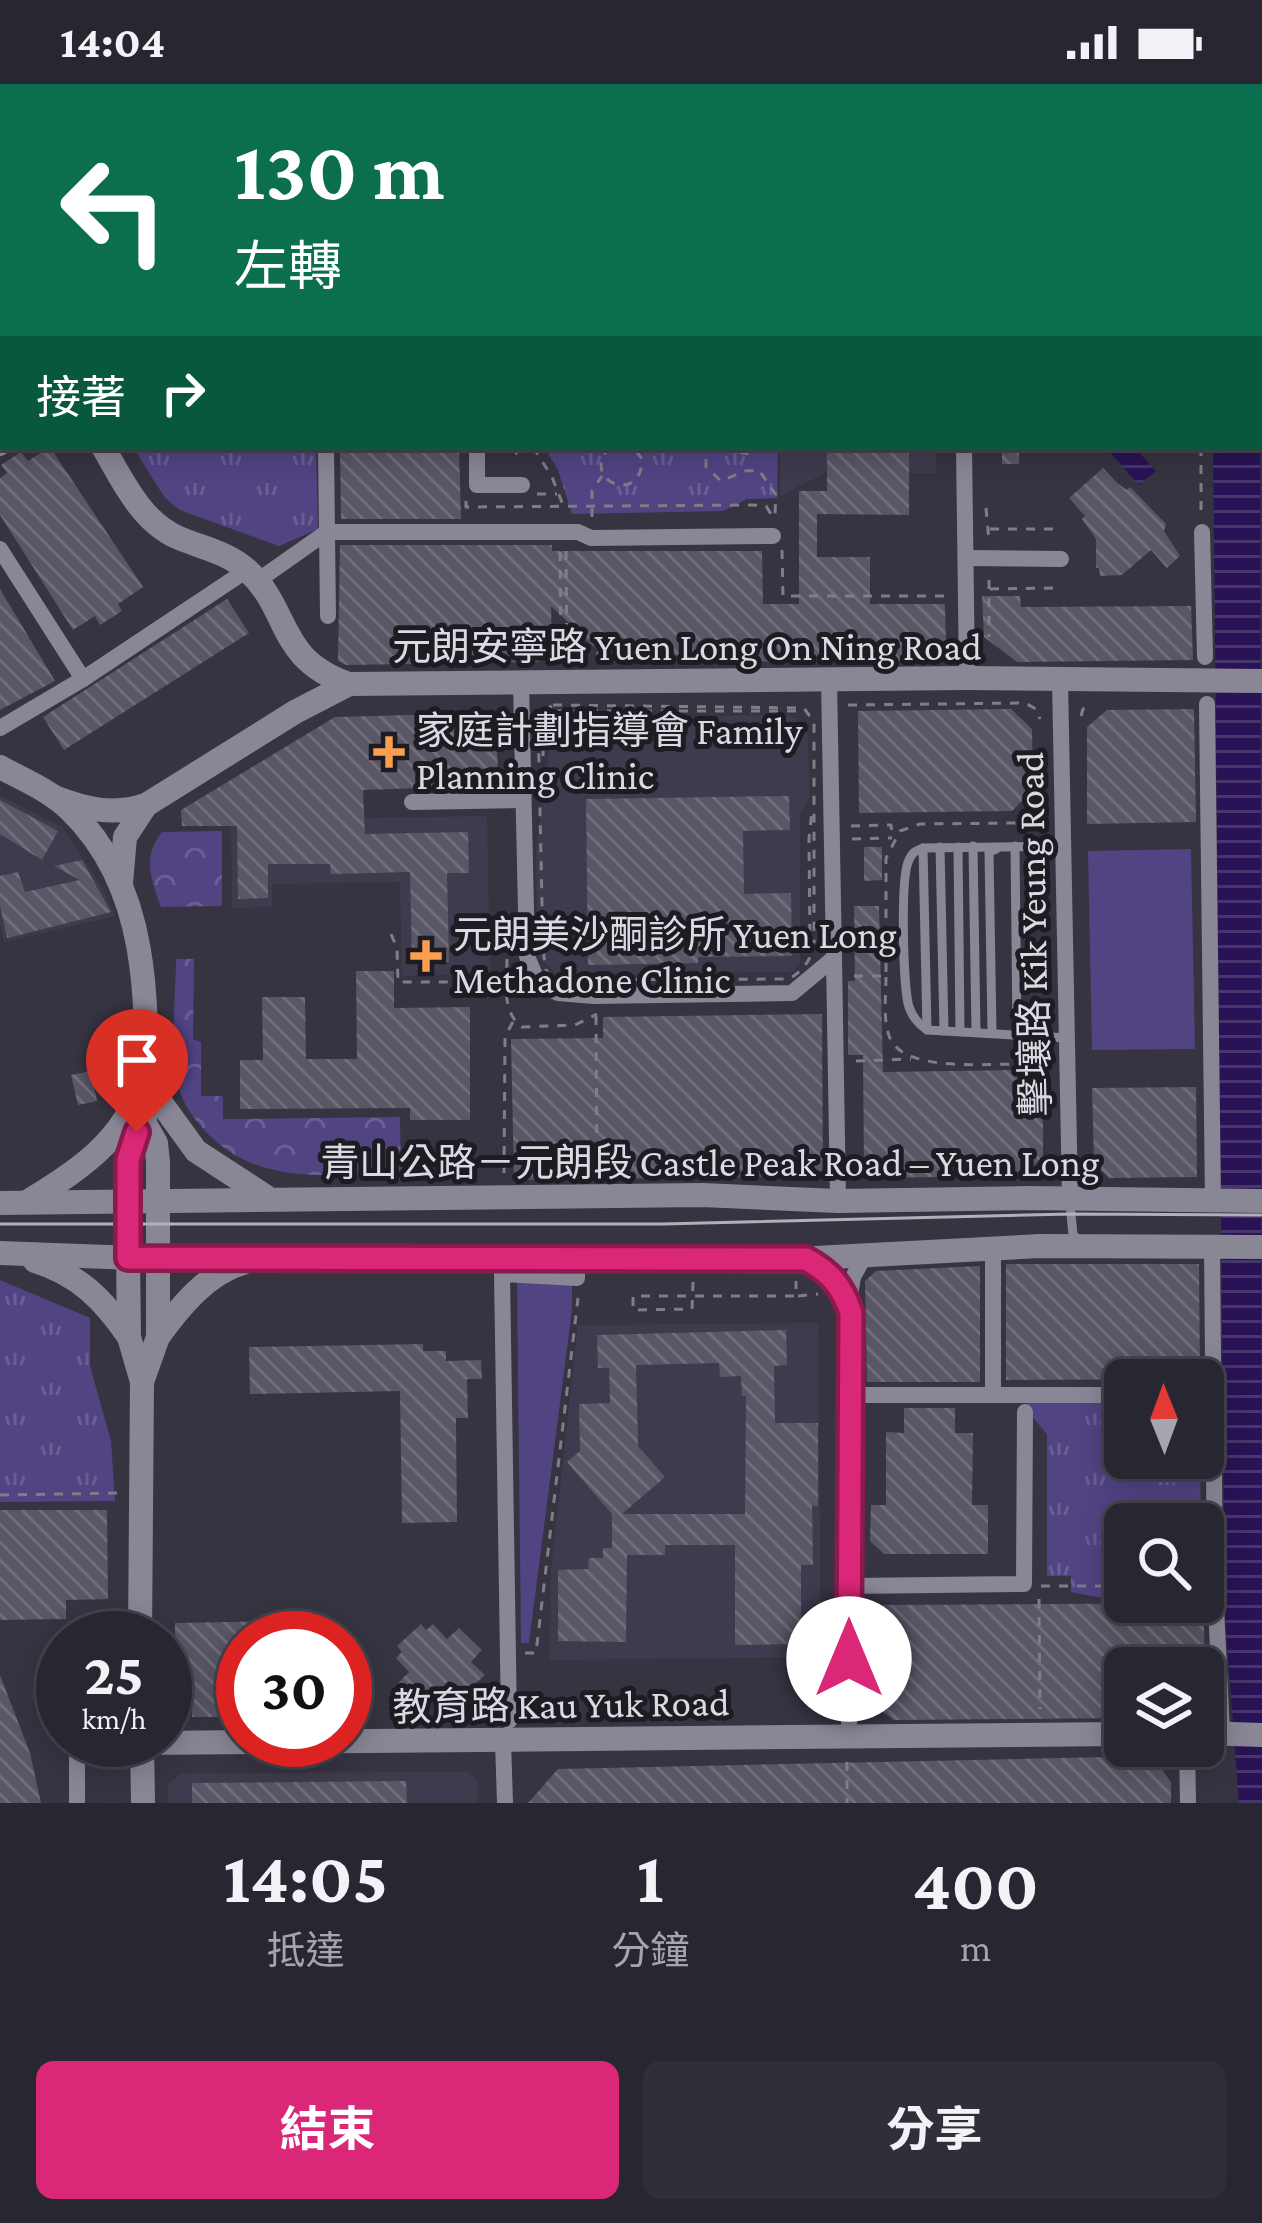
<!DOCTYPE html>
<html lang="zh-TW">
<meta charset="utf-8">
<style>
body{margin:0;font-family:"Crimson Pro","Noto Sans TC",serif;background:#302f39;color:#f1f3f6;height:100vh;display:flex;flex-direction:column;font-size:45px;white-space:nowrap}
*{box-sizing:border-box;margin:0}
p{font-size:39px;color:#a5a5ab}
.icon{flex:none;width:66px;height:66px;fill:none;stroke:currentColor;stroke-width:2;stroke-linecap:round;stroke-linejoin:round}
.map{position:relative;height:1719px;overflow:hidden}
.side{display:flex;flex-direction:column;background:#282731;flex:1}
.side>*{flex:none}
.banner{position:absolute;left:0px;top:0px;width:1263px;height:366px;box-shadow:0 6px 30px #0003,0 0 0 3px #44444d;background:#0b6e4f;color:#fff;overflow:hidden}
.needle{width:78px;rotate:359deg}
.fabs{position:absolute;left:1104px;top:1275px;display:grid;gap:24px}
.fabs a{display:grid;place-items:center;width:120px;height:120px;border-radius:18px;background:#282731;box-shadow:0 6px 30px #0003,0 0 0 3px #44444d;font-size:60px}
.speed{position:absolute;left:36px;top:1527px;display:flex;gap:24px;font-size:60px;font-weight:700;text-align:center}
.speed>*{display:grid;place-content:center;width:156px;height:156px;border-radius:50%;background:#282731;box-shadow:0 6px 30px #0003,0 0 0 3px #44444d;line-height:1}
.speed small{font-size:30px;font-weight:400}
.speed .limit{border:18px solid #d22;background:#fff;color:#111}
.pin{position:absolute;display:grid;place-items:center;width:102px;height:102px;color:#fff;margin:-123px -51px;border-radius:50% 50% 50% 0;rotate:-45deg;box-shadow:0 0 12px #0007}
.pin .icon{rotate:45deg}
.me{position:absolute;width:132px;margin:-66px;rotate:0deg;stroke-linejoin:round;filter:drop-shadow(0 0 9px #0008)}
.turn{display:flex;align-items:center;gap:42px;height:252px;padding:0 36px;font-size:54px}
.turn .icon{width:156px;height:156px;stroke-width:2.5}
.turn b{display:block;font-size:84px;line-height:102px}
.then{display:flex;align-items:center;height:114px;padding:0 36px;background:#0003;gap:24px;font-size:45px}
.eta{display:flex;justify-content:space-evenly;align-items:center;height:204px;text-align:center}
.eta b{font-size:72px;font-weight:700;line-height:84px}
.action{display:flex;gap:24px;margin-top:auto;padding:24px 36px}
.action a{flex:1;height:138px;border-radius:18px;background:#db2777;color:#fff;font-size:48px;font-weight:700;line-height:138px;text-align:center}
.action a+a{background:#302f39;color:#f1f3f6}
.status{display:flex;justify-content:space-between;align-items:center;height:84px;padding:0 60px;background:#282731;direction:ltr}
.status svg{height:33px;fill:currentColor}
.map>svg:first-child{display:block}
.built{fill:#3e3b4e}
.green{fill:#524383}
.forest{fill:url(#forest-crowns)}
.park{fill:url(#park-tufts)}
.water{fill:url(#water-rules)}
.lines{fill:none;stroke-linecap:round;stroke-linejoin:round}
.stream{stroke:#291356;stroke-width:6}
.building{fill:url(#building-back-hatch);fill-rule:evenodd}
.primary-tunnel{stroke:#4f4d59;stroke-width:27;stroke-dasharray:27 14;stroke-linecap:butt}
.path{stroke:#7e7d88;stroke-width:3;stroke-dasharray:9 9;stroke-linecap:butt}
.lane{stroke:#898796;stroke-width:9}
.street{stroke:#898796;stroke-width:16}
.secondary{stroke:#898796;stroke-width:24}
.primary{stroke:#bb947d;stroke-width:27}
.tram{stroke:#b1b0b9;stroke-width:3}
.rail{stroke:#b1b0b9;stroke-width:6;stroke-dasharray:18 9;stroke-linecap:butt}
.route-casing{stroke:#8e194d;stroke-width:30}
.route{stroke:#db2777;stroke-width:21}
.poi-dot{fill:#fb9e50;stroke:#1d1c22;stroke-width:4.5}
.labels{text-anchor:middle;stroke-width:10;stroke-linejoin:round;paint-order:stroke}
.street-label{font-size:39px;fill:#dbdae2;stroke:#1d1c22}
.poi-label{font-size:39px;fill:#dbdae2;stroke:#1d1c22;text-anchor:start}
</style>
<div class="status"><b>14:04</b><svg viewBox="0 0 49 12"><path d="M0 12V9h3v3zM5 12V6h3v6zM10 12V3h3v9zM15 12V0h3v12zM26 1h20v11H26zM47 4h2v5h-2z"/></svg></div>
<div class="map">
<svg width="1262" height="1719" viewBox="0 0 1262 1719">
<defs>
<pattern id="forest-crowns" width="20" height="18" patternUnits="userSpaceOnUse" patternTransform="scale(3)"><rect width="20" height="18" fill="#524383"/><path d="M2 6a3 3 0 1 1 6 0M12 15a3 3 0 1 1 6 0" fill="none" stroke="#6a5e94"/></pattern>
<pattern id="park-tufts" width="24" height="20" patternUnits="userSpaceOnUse" patternTransform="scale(3)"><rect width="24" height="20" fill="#524383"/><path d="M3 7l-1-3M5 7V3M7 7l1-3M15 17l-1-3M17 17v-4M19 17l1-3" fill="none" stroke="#6a5e94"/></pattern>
<pattern id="water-rules" width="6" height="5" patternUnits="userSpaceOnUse" patternTransform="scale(3)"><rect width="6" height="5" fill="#291356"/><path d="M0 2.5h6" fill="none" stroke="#47356e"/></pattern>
<pattern id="building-back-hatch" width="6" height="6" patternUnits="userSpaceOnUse" patternTransform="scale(3)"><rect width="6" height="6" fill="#595665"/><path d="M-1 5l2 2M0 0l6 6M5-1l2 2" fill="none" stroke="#706e7b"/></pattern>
</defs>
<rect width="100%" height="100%" fill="#363441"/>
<g class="built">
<path d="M780,363H875L780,412Z"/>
<rect x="900" y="363" width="36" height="26"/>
<path d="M790,631L807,644L810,712L800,731V880L792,888L557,891L538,872L536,766L552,646L566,634Z"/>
<path d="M0,712L62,743L101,802L115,832L4,858L0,840Z"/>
<path d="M487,732L490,890L402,892L400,798L272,800V823L232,824L231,736Z"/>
<path d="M818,1239L821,1573L550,1576L551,1486L578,1241Z"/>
<path d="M468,1688L477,1697V1719H168V1700L181,1689Z"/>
</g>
<g class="green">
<path d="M1191,765L1195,965L1092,966L1088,767Z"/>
<path d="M517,1199H572V1226L529,1559H521Z"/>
</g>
<g class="forest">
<path d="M222,747V822L161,823C151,795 142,773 162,748Z"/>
<path d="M176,875H194L193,955L201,958V1012H223V1035L400,1033L401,1089C333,1090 261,1103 209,1051C199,1041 187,1026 182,1013C168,979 176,913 176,875Z"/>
<path d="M1032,1304L1125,1305V1479L1108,1515L1071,1508L1070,1378L1026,1325Z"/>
</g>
<g class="park">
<path d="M133,363H196L197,368L316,363L318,445L279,462L180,426L165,414Z"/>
<path d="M544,363H778L777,414L747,415L723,427L572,430L558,386Z"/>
<path d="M0,1196L90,1234V1282L111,1357L115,1417L0,1418Z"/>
<path d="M1047,1329H1125V1374H1200L1201,1440H1125V1491L1047,1492Z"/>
</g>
<g class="water">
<path d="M1260,129L1262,1719H1239L1225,1534L1213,363H1260Z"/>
<path d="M1105,363H1134L1156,387L1139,401Z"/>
</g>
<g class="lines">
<path class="stream" d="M0,123L3,121"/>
</g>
<g class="building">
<path d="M50,363L143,503L118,520L122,527L100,541L95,532L73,546L0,431V394L7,389L1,381L21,368L28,377Z"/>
<path d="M340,363H459L461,435H341Z"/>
<path d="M827,363H909V431L817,430V473H870V520H945L946,559L920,577L610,578L551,522L552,565L538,578L346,581L338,577L340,461H552V467H762L763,520H799V407H827Z"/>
<rect x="1002" y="363" width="17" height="17"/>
<path d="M1103,384L1117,399L1127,406L1130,403L1166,440L1164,447L1180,472L1167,484L1151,466L1122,491L1100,492L1099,484H1096V455L1082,435L1085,432L1069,414Z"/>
<path d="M0,505L55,597L0,626Z"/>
<path d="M982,512H1020L1021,523L1191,522L1193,576L1017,578L984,553Z"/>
<path d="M227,515L249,549L64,666L43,633Z"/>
<path d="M1011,625L1032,645L1033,706L1012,727L859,729L858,627Z"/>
<path d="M1194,625L1196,738L1087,740V643L1107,626Z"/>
<path d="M483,629L496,644L498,685L479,702L363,706L365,750L468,748L469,789H447L449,878L412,879L410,788L331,790L330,780H268V814L238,815L237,742H182L181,726L335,633Z"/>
<path d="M789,712L790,746L743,747L744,810L791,809L792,872L698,873V879L588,881L586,715Z"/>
<path d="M0,716L58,747L42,776L0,750Z"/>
<path d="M864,763H882V796L864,797Z"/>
<path d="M82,776L111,828L7,854L0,821V792L18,788L25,808L80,796L54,782Z"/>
<path d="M854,822H879L883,988L1023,986L1033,996V1004L1043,1005V1072L1024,1092L864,1094L863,971H848V897H855Z"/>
<path d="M356,887H394V924L470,923V1036H410V1024L240,1025V976H263L262,913H305L306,975H357Z"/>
<path d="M822,930L823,1092L514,1096L511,955L603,954V933Z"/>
<path d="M91,987L97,1017L78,1021L71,991Z"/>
<path d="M1196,1003L1197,1093L1109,1094L1094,1079L1092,1004Z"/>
<path d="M1006,1180H1199L1200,1295L1006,1296Z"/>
<path d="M980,1182V1298H867L865,1197L876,1187Z"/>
<path d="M786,1246L787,1281L774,1282L775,1339H818V1422H812L813,1481H801V1560L735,1561V1461H665V1471H627L626,1558L558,1557V1486L588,1485L589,1474H603V1464H612V1430L567,1378L580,1367L579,1320L610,1319L609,1284H598L597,1251ZM719,1279L720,1293L741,1292L742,1312H746L745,1430H622L665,1393L638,1362L636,1281Z"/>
<path d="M423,1260V1267H446V1277L481,1276L482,1295H467L468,1334H456L457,1438L402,1439L400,1307L250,1310L249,1263Z"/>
<path d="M904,1324H955V1349H973L972,1421H988V1470H884L870,1457L871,1421H886V1348L904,1349Z"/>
<path d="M0,1426H107L108,1515L66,1516V1535L0,1536Z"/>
<path d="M1203,1519L1205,1570L1125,1571V1634L894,1636L877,1624L874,1534L882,1521Z"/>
<path d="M281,1537V1554H243V1633H192V1615L174,1616L175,1539Z"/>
<path d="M421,1540L426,1546L433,1540L447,1555L459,1544L482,1566L471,1578L485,1591L476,1599L482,1605L463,1623L456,1616L448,1624L436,1612L423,1625L397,1600L409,1588L396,1574L402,1568L397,1562Z"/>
<path d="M0,1591L30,1669L41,1719H0Z"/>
<path d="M1152,1672L1171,1698V1719H528L558,1685Z"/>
<path d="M406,1697L407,1719H192V1699Z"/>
</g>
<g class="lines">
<path class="primary-tunnel" d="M1260,72H1262"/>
<g class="path">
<path d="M233,0V3"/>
<path d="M392,0H417"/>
<path d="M739,0L741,3"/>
<path d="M69,3L88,0"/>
<path d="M187,3V0"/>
<path d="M809,3L819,0"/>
<path d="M0,5L3,6"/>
<path d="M0,24L3,18"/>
<path d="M0,34L3,42"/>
<path d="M1260,108H1262"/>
<path d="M1260,123H1262"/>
<path d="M512,363L519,373"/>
<path d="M533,363L552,393L563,421"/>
<path d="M610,363C578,396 642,423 642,375L633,363"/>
<path d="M765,363L750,370L706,364V383L721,397L745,387L759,386L776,411L775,430"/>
<path d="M1201,363V428"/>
<path d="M537,410H557"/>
<path d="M466,417V423L752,421L766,422L771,430"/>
<path d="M986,424L989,457"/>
<path d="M592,433V407L602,392"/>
<path d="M990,445H1057"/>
<path d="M782,466L783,512H949"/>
<path d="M566,467L567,577"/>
<path d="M560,468L561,572"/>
<path d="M989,496V553"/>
<path d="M990,505L1060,504"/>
<path d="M561,570L598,569V576"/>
<path d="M553,621L804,624L814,638V858C811,876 805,885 789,895L555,896L546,886L543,865L538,636L540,630Z"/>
<path d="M848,621L1025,619L1036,625L1040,635"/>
<path d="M1081,632L1083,625L1092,620"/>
<path d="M543,672L544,627H806"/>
<path d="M851,742L891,741L892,751"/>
<path d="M852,755L892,754"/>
<path d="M391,850L397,864L398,898H505"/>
<path d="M810,867L809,755L812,727"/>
<path d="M507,875C507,900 501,927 522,943L575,941L597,930"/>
<path d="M854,892H886V774L900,747L920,740L1016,739L1029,733L1042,710"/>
<path d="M886,893C886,912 882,942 892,958C912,989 994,979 1028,980L1041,987L1048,997"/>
<path d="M596,932L597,1090"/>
<path d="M856,977L911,975"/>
<path d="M504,1089L505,952L513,938"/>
<path d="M693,1198L692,1225L633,1226V1212H796V1197"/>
<path d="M798,1212L818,1210"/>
<path d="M0,1411L118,1409"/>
<path d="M1041,1502H1125"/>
<path d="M1039,1515L1040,1625"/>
<path d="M525,1569H536L578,1214"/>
<path d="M825,1625L829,1615"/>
<path d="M1141,1666L1166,1670"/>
<path d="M847,1678V1719"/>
</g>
<g class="lane">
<path d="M973,762L976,947"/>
<path d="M1015,762L1017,949"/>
<path d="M1063,762L923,764C915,768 913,767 909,776C900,792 903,904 909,923C913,934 918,939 927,946L1068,954"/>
<path d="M940,763L944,947"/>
<path d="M958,763L960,947"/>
<path d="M923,764L927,946"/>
<path d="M992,948L989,768L996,765"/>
<path d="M1070,1119L1073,1151L1081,1158"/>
</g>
<g class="street">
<path d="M326,363L328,532"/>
<path d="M477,363V401H522"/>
<path d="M964,363L967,594"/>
<path d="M0,364L3,362"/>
<path d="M1202,448L1205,573"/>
<path d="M0,465L83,595"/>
<path d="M966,474L1061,475"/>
<path d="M256,498L327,448H578L591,454L773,452"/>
<path d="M1060,597L1070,1114"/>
<path d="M521,598L527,872L539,901L558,909L594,912L792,909L834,874L829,596"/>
<path d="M1207,620L1213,1118"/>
<path d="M0,644L83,595L247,486"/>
<path d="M412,718L523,716"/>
<path d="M834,874L838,1117"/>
<path d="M1212,1163L1215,1502L1222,1649"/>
<path d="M808,1176L836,1197L849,1222"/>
<path d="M862,1311H1125"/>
<path d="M993,1311V1177"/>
<path d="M850,1502L1024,1500L1025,1328"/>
<path d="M509,1637L502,1190L577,1194V1176"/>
<path d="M849,1653L851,1205L853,1193L865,1171"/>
<path d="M77,1656V1719"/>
<path d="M503,1657L505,1719"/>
<path d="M1187,1662L1188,1719"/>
</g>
<g class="secondary">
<path d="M1119,0V3"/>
<path d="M1156,0V3"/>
<path d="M0,90L3,95"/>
<path d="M103,363C123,397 141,438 179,454C202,464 227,468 247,486C292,527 275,574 349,600"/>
<path d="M0,683C24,696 51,707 70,726C155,808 147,932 145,1040"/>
<path d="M54,713C85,725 113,732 146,721L295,628L349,600L967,594L1262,597"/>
<path d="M121,799L125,753L146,721"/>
<path d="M146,998L196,1067L265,1112"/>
<path d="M27,1118C74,1089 127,1056 140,999"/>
<path d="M0,1119L702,1111L838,1117L1027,1114L1262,1117"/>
<path d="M0,1169L189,1176L432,1173L757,1177L1040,1162L1262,1163"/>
<path d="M35,1177C78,1190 104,1216 129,1253"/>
<path d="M158,1253C179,1224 207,1189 243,1179"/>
<path d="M142,1298L158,1253V1078L156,1059L145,1040"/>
<path d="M140,1554L142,1298L129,1253L127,1090L131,1058L145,1040"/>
<path d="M1203,1649L1262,1651"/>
<path d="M142,1656L143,1719"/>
<path d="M142,1659L1125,1650"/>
</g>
<g class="primary">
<path d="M1260,3H1262"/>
<path d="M0,73L3,72"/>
<path d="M0,176L3,174"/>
</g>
<path class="tram" d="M0,1140H663L1071,1130L1262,1131"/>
<g class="rail">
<path d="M1260,28H1262"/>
<path d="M0,37H3"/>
<path d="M0,81L3,82"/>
<path d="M1260,90H1262"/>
</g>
</g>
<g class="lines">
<defs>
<path id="route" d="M137,1048L128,1076V1174L806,1175C831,1189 842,1202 851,1229L849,1575"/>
</defs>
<use href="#route" class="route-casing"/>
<use href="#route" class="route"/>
</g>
<g class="poi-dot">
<path d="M383 650h12v12h12v12h-12v12h-12v-12h-12v-12h12z"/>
<path d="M420 854h12v12h12v12h-12v12h-12v-12h-12v-12h12z"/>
</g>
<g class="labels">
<g class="street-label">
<text x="687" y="576">元朗安寧路 Yuen Long On Ning Road</text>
<text transform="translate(1032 850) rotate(-91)" y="14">擊壤路 Kik Yeung Road</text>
<text x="710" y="1092">青山公路－元朗段 Castle Peak Road – Yuen Long</text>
<text transform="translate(561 1620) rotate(-1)" y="14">教育路 Kau Yuk Road</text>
</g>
<g class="poi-label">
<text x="416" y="660">家庭計劃指導會 Family<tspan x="416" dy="45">Planning Clinic</tspan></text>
<text x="453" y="864">元朗美沙酮診所 Yuen Long<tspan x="453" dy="45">Methadone Clinic</tspan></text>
</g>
</g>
</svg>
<div class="fabs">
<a><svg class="needle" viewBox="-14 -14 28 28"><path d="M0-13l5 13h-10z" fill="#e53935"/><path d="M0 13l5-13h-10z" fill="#a5a5ab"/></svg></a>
<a><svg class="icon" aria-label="search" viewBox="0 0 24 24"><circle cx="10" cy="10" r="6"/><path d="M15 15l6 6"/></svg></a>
<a><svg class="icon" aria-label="layers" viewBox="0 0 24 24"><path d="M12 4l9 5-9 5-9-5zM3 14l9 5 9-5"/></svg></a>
</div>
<div class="speed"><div>25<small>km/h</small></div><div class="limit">30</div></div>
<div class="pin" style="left:137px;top:1048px;background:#d93025"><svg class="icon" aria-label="arrive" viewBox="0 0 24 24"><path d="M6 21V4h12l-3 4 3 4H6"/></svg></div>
<svg class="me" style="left:849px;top:1575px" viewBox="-20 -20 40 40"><circle r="19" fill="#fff"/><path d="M0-13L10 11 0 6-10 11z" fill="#db2777"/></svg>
<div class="banner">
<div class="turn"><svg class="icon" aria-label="left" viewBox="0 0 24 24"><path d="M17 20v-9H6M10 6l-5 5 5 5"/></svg><div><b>130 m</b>左轉</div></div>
<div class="then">接著<svg class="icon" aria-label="right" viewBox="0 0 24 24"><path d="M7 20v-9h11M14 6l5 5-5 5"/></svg></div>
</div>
</div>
<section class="side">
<div class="eta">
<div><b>14:05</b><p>抵達</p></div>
<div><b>1</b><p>分鐘</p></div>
<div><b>400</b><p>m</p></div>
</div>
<div class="action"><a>結束</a><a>分享</a></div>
</section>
